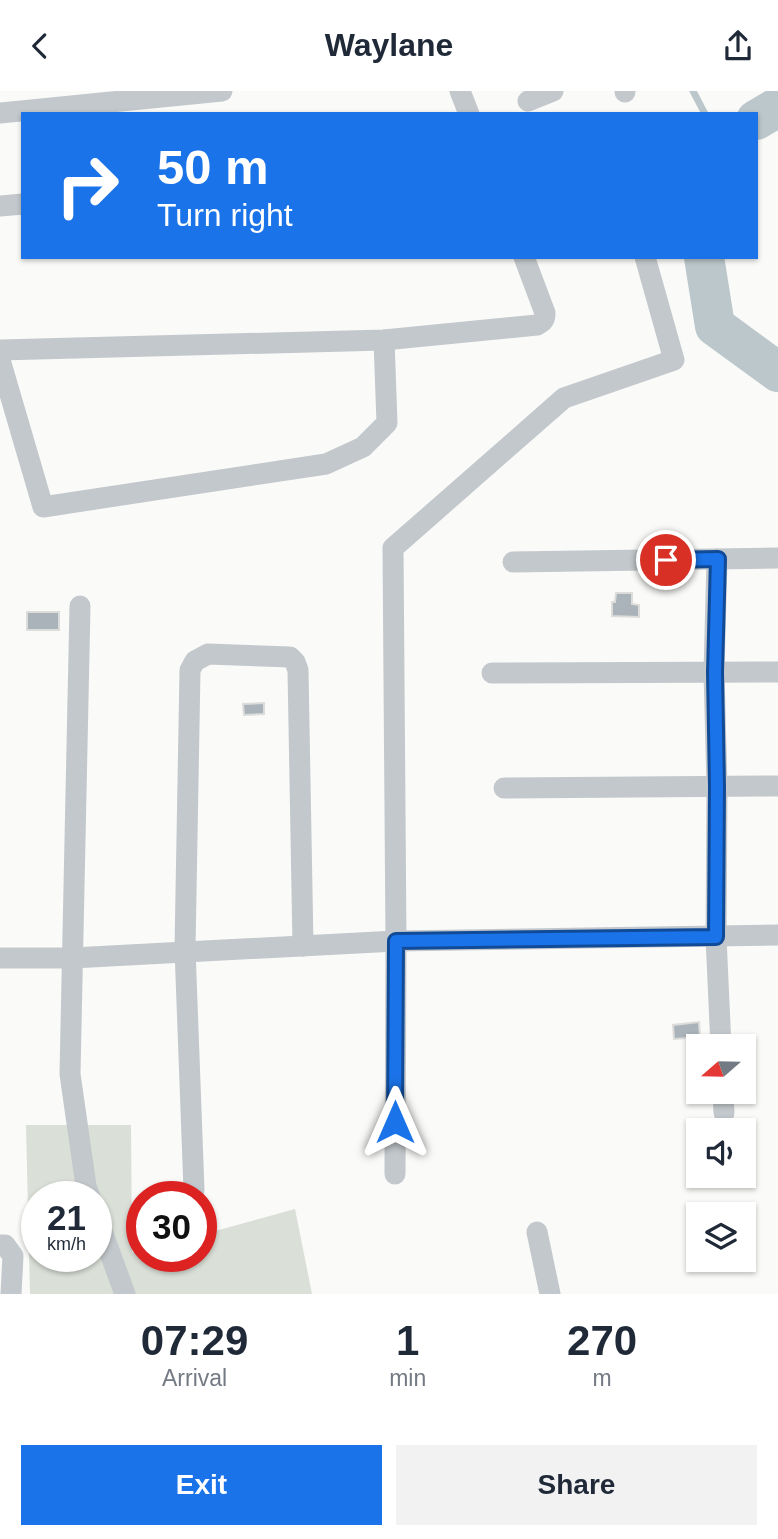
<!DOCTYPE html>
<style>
body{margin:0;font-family:Arial,sans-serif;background:#f2f2f3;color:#1f2937;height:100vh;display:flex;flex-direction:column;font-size:26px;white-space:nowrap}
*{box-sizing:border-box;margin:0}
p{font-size:23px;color:#747a83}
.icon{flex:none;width:38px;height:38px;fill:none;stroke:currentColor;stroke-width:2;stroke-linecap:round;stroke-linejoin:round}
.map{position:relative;height:1203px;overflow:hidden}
.side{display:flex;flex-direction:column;background:#fff;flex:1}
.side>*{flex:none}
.top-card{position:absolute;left:21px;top:21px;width:737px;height:147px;border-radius:0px;box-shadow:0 2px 5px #0004;background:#1a73e8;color:#fff;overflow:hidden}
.needle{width:46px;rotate:250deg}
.fabs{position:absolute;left:686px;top:943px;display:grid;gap:14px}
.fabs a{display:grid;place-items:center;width:70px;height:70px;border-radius:0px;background:#fff;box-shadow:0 2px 5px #0004;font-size:35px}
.speed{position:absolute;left:21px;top:1090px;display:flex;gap:14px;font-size:35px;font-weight:700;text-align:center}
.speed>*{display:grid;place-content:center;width:91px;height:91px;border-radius:50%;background:#fff;box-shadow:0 2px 5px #0004;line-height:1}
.speed small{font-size:18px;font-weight:400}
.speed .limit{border:10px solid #d22;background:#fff;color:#111}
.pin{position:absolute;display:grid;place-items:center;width:60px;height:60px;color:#fff;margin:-30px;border:4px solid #fff;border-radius:50%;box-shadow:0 2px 7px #0007}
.me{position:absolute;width:77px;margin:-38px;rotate:0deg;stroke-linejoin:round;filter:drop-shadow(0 0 5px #0008)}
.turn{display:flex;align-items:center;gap:24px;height:147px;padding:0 21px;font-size:32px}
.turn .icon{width:91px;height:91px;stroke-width:2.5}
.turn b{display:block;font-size:49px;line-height:60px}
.eta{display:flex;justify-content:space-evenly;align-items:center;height:119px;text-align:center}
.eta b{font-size:42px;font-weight:700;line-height:49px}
.button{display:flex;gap:14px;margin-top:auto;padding:14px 21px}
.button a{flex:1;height:80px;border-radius:0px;background:#1a73e8;color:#fff;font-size:28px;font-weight:700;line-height:80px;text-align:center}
.button a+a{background:#f2f2f3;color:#1f2937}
header{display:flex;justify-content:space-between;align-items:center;height:91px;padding:0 21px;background:#fff;font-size:32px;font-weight:700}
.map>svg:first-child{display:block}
.green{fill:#dadfd7;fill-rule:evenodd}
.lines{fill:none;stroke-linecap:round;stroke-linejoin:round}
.stream{stroke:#bbc7cb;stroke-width:7}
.river{stroke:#bbc7cb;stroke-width:40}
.building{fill:#aab3b9;stroke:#dcdcda;stroke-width:2}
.minor{stroke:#c3c8cc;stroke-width:21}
.route-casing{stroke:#114b97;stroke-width:18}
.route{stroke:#1a73e8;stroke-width:12}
</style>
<header><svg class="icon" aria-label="back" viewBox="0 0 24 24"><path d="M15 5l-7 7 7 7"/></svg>Waylane<svg class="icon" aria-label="share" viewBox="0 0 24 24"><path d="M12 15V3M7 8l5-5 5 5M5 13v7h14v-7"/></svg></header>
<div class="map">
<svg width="778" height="1203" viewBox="0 0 778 1203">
<rect width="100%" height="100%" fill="#fafaf8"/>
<path class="green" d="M26,1034H131L132,1162L142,1160V1166H201V1144L295,1118L312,1203H30ZM37,1106H96V1166H37Z"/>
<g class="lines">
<path class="stream" d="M693,0L705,23"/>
<g class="river">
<path d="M756,29L778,16"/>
<path d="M704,166L715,235L778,281"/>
</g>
</g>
<g class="building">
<path d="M616,502H632V513L639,514V526L612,525V511H615Z"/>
<rect x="27" y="521" width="32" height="18"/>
<path d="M264,612V623L244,624L243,613Z"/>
<path d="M699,931L700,946L674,948L673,934Z"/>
</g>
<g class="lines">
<g class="minor">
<path d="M460,0L469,23"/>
<path d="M625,0V1"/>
<path d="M528,10L553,0"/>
<path d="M0,22L222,0"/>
<path d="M0,115L23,113"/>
<path d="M0,259L384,249L537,234C543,231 545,229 545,222L524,166"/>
<path d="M0,269L43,416L326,373L363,356L387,332L384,249"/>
<path d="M717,468L714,581L717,696L716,846L721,956"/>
<path d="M513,471L778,467"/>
<path d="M80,515L70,983L86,1095L90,1106"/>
<path d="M492,582L778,581"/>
<path d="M504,697L778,695"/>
<path d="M0,867H72L396,850L778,844"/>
<path d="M723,1001L724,1022"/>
<path d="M395,1083L396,850L393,457L564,307L674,269L645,166"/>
<path d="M194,1099L185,858L190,579L195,570L208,563L290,566L295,571L298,579L303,855"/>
<path d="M96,1124L125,1203"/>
<path d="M537,1141L550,1203"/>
<path d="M0,1154H5L13,1165L11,1203"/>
</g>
</g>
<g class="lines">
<defs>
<path id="route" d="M395,1031L396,850L716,846L717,696L715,581L718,468L666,469"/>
</defs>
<use href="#route" class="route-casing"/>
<use href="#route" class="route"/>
</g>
</svg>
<div class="fabs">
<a><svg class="needle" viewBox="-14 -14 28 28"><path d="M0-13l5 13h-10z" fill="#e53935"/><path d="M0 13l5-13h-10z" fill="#747a83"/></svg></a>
<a><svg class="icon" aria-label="sound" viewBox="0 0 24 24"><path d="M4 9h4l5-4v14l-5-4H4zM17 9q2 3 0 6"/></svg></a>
<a><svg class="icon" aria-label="layers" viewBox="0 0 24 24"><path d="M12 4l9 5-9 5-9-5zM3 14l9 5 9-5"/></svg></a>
</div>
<div class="speed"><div>21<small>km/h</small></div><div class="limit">30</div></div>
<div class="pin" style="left:666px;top:469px;background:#d93025"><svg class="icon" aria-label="arrive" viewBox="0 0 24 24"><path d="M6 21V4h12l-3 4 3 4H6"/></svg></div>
<svg class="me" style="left:395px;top:1031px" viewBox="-20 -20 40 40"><path d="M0-17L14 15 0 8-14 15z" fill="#1a73e8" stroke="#fff" stroke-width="4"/></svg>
<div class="top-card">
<div class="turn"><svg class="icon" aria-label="right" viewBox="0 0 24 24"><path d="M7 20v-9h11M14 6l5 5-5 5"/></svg><div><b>50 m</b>Turn right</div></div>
</div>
</div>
<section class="side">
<div class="eta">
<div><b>07:29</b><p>Arrival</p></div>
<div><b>1</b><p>min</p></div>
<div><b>270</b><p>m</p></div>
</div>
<div class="button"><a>Exit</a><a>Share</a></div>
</section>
